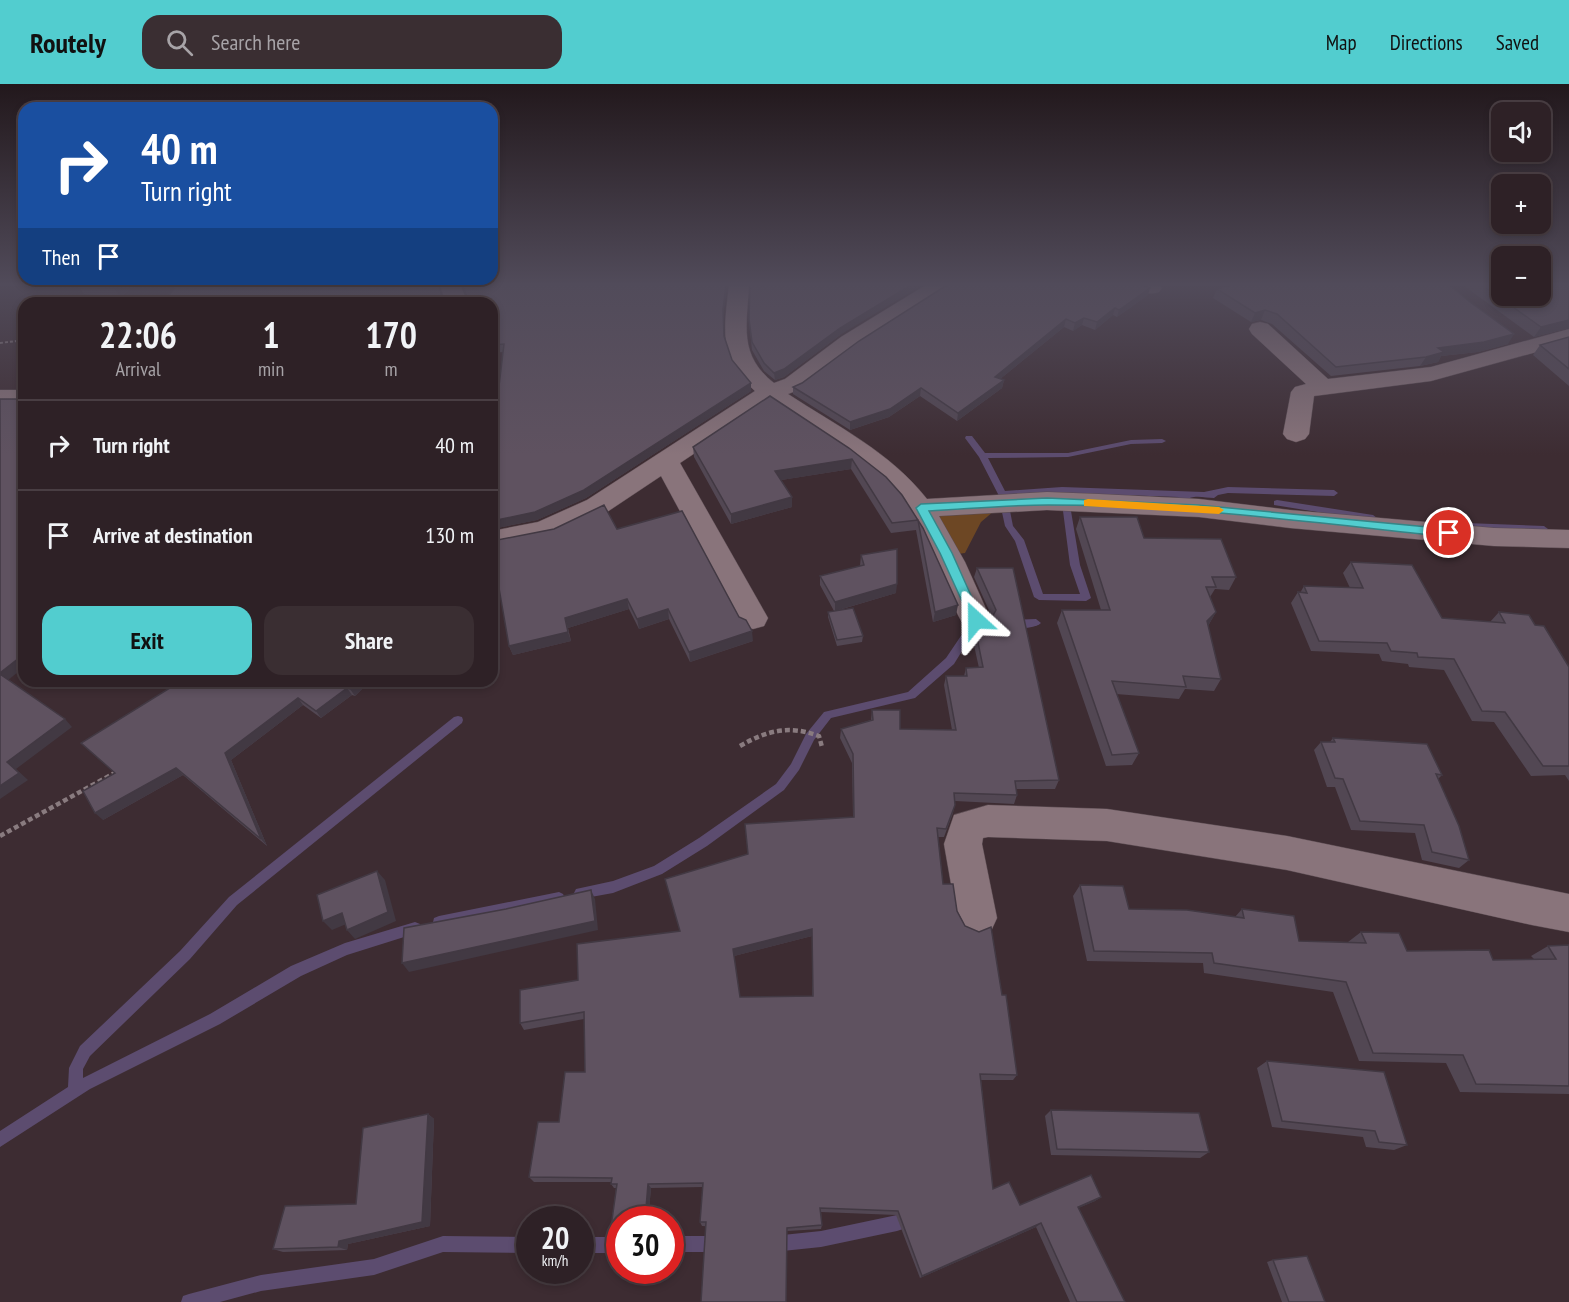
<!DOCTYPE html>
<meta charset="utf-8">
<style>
body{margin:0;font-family:"PT Sans Narrow",sans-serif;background:#3a2e32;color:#f1f3f6;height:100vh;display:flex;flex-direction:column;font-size:22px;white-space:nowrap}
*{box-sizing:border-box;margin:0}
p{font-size:20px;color:#a7a3a7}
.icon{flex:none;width:33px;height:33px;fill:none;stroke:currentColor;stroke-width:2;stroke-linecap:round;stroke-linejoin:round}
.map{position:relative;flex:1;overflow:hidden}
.side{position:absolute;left:18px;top:213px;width:480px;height:390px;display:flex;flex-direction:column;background:#2e2126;border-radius:18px;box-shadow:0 3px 9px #0003,0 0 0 2px #493e43}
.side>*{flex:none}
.hud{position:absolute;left:18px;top:18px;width:480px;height:183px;border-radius:18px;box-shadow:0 3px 9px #0003,0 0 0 2px #493e43;background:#1a4fa0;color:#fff;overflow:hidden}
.controls{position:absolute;left:1491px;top:18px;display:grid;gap:12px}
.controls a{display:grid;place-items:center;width:60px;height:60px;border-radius:12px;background:#2e2126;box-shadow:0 3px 9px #0003,0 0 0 2px #493e43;font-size:30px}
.speed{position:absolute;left:516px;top:1122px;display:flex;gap:12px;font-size:30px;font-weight:700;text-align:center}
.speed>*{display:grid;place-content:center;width:78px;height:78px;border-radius:50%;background:#2e2126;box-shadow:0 3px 9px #0003,0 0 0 2px #493e43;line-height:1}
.speed small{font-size:15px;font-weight:400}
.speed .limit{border:9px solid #d22;background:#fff;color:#111}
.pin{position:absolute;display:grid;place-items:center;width:51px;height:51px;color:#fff;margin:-26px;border:3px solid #fff;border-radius:50%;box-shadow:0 2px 6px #0007}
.me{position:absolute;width:66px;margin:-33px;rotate:336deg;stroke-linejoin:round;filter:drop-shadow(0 0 4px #0008)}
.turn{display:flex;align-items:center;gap:21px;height:126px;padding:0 24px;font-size:27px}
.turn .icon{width:78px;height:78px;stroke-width:2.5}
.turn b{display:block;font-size:42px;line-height:51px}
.then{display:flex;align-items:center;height:57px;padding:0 24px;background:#0003;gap:12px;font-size:22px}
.eta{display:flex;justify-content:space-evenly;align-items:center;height:102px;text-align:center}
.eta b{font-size:36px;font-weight:700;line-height:42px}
.cta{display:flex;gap:12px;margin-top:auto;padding:12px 24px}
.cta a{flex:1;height:69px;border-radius:18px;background:#52cdcf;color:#111;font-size:24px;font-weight:700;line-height:69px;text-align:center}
.cta a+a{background:#3a2e32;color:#f1f3f6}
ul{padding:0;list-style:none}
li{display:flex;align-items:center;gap:18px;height:90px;padding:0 24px;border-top:2px solid #493e43}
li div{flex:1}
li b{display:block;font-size:22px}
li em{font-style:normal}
header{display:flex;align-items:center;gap:36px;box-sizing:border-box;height:84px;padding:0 30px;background:#52cdcf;color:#111}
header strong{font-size:28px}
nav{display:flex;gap:33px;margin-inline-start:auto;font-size:21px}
.search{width:420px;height:54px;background:#3a2e32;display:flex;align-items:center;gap:15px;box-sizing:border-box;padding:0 21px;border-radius:18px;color:#a7a3a7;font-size:22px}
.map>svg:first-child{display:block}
.green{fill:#6d4724}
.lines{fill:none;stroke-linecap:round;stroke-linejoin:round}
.stream{fill:#5c4c6f;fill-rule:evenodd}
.minor-casing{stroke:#5a4b51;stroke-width:1}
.path-far1{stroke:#897b7f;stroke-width:2;stroke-dasharray:3 2;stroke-linecap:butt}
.path{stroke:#897b7f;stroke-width:4.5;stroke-dasharray:5 3;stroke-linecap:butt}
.minor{fill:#89747b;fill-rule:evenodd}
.wall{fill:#524753;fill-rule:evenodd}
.shaded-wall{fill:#423943}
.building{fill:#5f5260;stroke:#423943;stroke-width:1.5;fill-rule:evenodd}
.route{fill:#52cdcf;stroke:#358587;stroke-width:1.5}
.slow{fill:#f59e0b}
</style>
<header>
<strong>Routely</strong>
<div class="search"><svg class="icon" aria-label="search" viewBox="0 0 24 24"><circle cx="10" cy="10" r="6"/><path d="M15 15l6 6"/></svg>Search here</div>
<nav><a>Map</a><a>Directions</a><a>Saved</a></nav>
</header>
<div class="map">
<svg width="1569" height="1218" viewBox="0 0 1569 1218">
<rect width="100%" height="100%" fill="#3d2c32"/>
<path class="green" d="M994,427L981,438L965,469L957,470L936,430Z"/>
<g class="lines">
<g class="stream">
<path d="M966,352H972L985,369H1068L1131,356L1162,355L1166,357L1162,359L1131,360L1068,373L988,374L1005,407L1062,403L1204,408L1228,403L1334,406L1338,409L1334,412L1228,409L1218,411L1214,414C1208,414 1200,412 1194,413C1184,414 1177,423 1167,416L1168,414L1179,413L1062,409L1007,412L1013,442L1024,456L1043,510H1080L1070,481L1063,427C1066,421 1070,414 1078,416L1079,418L1071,427L1080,481L1091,514L1086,517L1039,516L1034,513L1015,457L1005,442L998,410L979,373L965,354Z"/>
<path d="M1277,416L1373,431L1377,434L1373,437L1274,421V417Z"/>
<path d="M1466,439L1544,442L1548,445L1544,448L1463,444L1462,442Z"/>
<path d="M1036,535L1041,539C1034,545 1014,546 1007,540L1012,536Z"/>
<path d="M981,537L986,541L984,544L975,546L954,580L915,614L831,634L814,656L799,686L784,706L707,762L662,790L613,809L580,815L576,813L574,809L576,805L613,797L654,782L699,754L776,700L791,680L806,650L824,628L908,608L946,574L969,540Z"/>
<path d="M458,632L462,633L463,636L462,639L237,821L190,875L90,972L83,985V994L210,930L291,882L345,859L415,838L420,840L421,844L420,848L347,871L301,892L220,940L90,1005L0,1063V1047L68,1003L69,984L80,962L180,867L229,813L454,633Z"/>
<path d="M559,808L563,810L565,814L563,818L559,820L439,844L434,842L433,838L434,834L439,832Z"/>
<path d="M897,1131L903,1133L905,1139L903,1145L897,1147L821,1163L773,1168L767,1166L765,1160L767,1154L773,1152L821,1147Z"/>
<path d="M443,1152L530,1153V1169L443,1168L374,1191L261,1207L220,1218H181L183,1212L189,1210L261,1191L374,1175Z"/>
<path d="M670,1152H719L725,1154L727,1160L725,1166L719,1168H670Z"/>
<rect x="580" y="1153" width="40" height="16"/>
</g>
<defs>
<g id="minor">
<path d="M440,201H460L468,219H446Z"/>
<path d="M729,201H749C747,241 738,271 774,299L785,295L841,253L926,201H950L947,205L857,263L801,305L788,310C838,343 889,367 927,415L1047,408L1099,410L1199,415L1290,426L1494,444L1569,446V464L1494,462L1290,444L1199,433L1047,426L939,432L965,478L991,536L987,544L976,547L965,544C946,511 936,473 916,440C882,382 823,356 770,319L680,379L768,534L764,542L753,545L742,542L661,392L607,428L556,453L492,465V447L538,438L587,416L755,307C718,273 724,247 729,201Z"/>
<path d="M1135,201H1160L1162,204L1159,208C1150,211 1140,209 1135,201Z"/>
<path d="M1260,238L1268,240L1328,295L1431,283L1569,245V259L1431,297L1314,312L1309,350L1305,355L1296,358L1287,355L1283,350L1291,308L1295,303L1306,300L1252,250L1249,245L1252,240Z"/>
<rect x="0" y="306" width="24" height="14"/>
<path d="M988,721L1107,725L1287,752L1569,810V848L1532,841L1287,786L1107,757L988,753L983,754L982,760L997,834L991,847L977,853L963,847L957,834L944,760L954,731Z"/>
</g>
</defs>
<use href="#minor" class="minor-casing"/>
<path class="path-far1" d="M0,259L24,256"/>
<g class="path">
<path d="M740,662C768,646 789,641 819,652L822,663"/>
<path d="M0,752L118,687"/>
</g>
<use href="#minor" class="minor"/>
</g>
<g class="wall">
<path d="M78,201H136L120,213L84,210Z"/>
<path d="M462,201H727L723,232L724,252L732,276L751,307L586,414L537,436L492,445V344H494L503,268L492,269V219L442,214L467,213Z"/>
<path d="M1463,201H1502L1569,244L1534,253Z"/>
<path d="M1217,205L1508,260L1478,268L1441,272L1438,278L1420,282L1331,292L1272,240L1261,236L1251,238L1213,214Z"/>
<path d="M1148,211L1117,233L1113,231L1095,246L1082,241L1073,247L1064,243L1000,295L1004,296L1002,304L957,337L920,312L889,333L850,346L793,310V303L802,299Z"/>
<path d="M749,235L840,251L784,293L775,296L764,287L752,266Z"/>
<path d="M1569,253V302L1533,271L1540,261Z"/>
<path d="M770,312L886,393L923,444L956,531L933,538L916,446L891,449L851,385L781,396L792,413V423L731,440L694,373L693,363Z"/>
<path d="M1080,433L1144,454L1236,493L1229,506L1215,505L1210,513L1216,528L1208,542L1221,595L1214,607L1185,605L1179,615L1116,610L1139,669L1132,681L1106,682L1057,539L1062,526H1101L1076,445Z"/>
<path d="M617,445L753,557L690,578L669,535L639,545L629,525L568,544L571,557L513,571L509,562Z"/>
<path d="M861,471L896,509L839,526L863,552L862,558L837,562L828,533V528L834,527L820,501V492L860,482Z"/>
<path d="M1351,478L1442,534L1490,538L1499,528L1535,541L1569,583V697L1565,691L1531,692L1494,638L1472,637L1444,586L1409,583L1408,580L1382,577L1379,570L1311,567L1291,519L1298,508L1300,509L1304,502L1350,504L1343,489Z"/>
<path d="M977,484H1013L1059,696L1055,705H1016L1017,711L1014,720L955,717L953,729L944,753H938L943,800L1002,911L1017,991L1013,996H981L993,1105L1020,1121L1101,1113L1095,1117L1078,1124L1125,1218H1070L1036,1143L920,1194L896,1131L821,1128L822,1141L821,1145L787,1147L702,1142L700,1138L703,1103L651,1104L648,1136H620V1147H614L611,1143L616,1104H614L611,1100V1098H534L529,1093L585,988L584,935L524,946L520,939L578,896L680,847L665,795L748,770L853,733L852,679L840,654L841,645L871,636L872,626L900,645L952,646L944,601L946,592H964L966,584H979L971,548L974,539L990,537L992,533L974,493ZM812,852V912L740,913L734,872Z"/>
<path d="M181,597H370L355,612L352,611L321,634L303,621L231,676L267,762L183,691L103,736L115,690Z"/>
<path d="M1333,654L1442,691L1438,695L1469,776L1459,784L1422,776L1415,749L1351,746L1335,703H1327L1314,666L1321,658H1330Z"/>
<path d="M1080,801L1129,825L1235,833L1242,825L1299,857L1348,858L1361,848L1407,867L1493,876L1534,875L1531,872L1548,862L1569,861V1010L1460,1008L1446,979L1359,977L1333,908L1204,889L1203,879L1087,877L1073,812Z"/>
<path d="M1267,977L1407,1061L1394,1066L1366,1063L1363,1053L1272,1043L1257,984Z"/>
<path d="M1051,1026L1209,1068L1200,1074L1051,1071L1045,1032Z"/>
<path d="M428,1030L434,1035L430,1142L348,1160L347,1166L283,1168L273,1165L356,1120Z"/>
<path d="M1273,1176L1325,1218H1282L1267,1178Z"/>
</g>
<g class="shaded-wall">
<path d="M118,201H136L120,213L114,204Z"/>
<path d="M726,201H727L723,232V225Z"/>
<path d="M911,201H922L840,251L784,293L775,296L774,289L840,244Z"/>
<path d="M1150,204L1148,211L1117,233L1119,226Z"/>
<path d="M1115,224L1113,231L1095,246L1097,238Z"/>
<path d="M1265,226L1261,236L1251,238L1255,229Z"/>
<path d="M1084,234L1082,241L1073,247L1075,239Z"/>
<path d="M1066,235L1064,243L994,300L995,293Z"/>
<path d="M1569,236V244L1534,253L1541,243Z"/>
<path d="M1514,250L1508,260L1478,268L1441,272L1438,278L1420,282L1426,273L1438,264Z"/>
<path d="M1004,296L1002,304L957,337L958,329Z"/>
<path d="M751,299V307L586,414L537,436L492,445V437Z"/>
<path d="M921,304L920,312L889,333L850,346V338Z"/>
<path d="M852,375L851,385L775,397V387Z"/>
<path d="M792,413V423L731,440V430Z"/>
<path d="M897,500L896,509L835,527V518Z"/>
<path d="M627,515L629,525L568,544L565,534Z"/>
<path d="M958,521L956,531L933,538L935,528Z"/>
<path d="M668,525L669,535L639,545L637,535Z"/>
<path d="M1216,528L1209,540L1200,549L1207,537Z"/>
<path d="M752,547L753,557L690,578L689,568Z"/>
<path d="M568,548L571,557L513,571L509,562Z"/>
<path d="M24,570V583L7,597L0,590V589Z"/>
<path d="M358,597H370L355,612L350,605Z"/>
<path d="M415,597H446L417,602Z"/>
<path d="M347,604L352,611L321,634L316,627Z"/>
<path d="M298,614L303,621L231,676L267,762L261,755L225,669Z"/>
<path d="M65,635L72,643L16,685L28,696L0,715V702L7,678Z"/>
<path d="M176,684L183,691L103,736L95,729Z"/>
<path d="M377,787L385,796L396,837L355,855L347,846Z"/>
<path d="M591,806L595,815L598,846L409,888L402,879Z"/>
<path d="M342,829L351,838L332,846L323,837Z"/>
<path d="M812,845V852L734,872L733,865Z"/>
<path d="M428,1030L434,1035L430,1142L348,1160L347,1166L338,1163L339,1157Z"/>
<path d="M648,1100L651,1104L648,1136H645Z"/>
<path d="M1101,1113L1095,1117L1072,1127L1078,1123Z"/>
<path d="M1041,1139L1036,1143L920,1194L922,1192Z"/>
</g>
<g class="building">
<path d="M86,201H118L114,204Z"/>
<path d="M177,201H439L442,214L467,213L463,201H726L723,225L724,252L732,276L751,299L584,406L535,428L492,437V344H494L504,260L492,261V219H163Z"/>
<path d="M750,201H911L840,244L784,285L774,289L764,279L752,258L749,235Z"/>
<path d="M947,201H1142L1150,204L1119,226L1115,224L1097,238L1084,234L1075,239L1066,235L995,293L1004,296L958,329L921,304L890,325L850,338L793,303L802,299L859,257Z"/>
<path d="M1232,201H1449L1470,218L1514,250L1484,258L1438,264L1444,268L1426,273L1336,283L1277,230L1265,226L1255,229L1217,205Z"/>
<path d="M1482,201H1502V212H1540V201H1569V236L1541,243Z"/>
<path d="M1569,253V285L1540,261Z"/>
<path d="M20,310H24V570L0,589V315H18Z"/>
<path d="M770,312L849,364L886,393L902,411L923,444L958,521L935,528L918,436L892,439L852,375L775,387L792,413L731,430L693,363Z"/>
<path d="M604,421L617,445L682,427L739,533L746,536L752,547L689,568L668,525L637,535L627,515L565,534L568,548L509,562L492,464V457L554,445Z"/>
<path d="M1080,433H1137L1144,454L1221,455L1236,493H1212L1216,503H1206L1216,528L1207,537L1221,595L1183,592L1186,603L1112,597L1139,669L1112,671L1062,526H1110Z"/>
<path d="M897,465V500L835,518L820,492L864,481L861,471Z"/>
<path d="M1351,478L1412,481L1442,534L1505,539L1499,528L1529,531L1535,541L1544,542L1569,583V682H1543L1505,628L1482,627L1454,575L1418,573L1417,569L1391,567L1387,559L1319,557L1298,508L1307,509L1304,502L1363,504Z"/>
<path d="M977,484H1013L1059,696L1015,697L1017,711L954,709L955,721L946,745L937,744L943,800H953L957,827L965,842L979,848L991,843L1002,911H1006L1017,991L980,990L993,1105L1009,1098L1020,1121L1091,1091L1101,1113L1078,1123L1125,1218H1077L1041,1139L922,1192L898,1127L820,1124L822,1141L787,1144L786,1218H701L706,1138H700L703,1099L648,1100L645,1136H620V1144L611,1143L617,1100H611L612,1094L529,1093L538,1038H559L565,988H585L584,928L520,939V906L578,896L577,860L680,847L665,795L748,770L745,740L854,733L853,670L841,645L873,636L872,626H900V645L956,646L946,592H967L966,584L983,583L974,539L990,537L996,526ZM812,845L813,912L740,913L733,865Z"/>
<path d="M853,524L863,552L837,556L828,528Z"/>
<path d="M0,590L65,635L7,678L19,689L0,702Z"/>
<path d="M181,597H358L350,605L347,604L316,627L298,614L225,669L261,755L176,684L95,729L83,707L115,689L81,659Z"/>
<path d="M1333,654L1427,660L1442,691L1436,690L1459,742L1469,776L1432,768L1424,741L1360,737L1343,695L1335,694L1321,658H1335Z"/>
<path d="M377,787L388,828L347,846L342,829L323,837L317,811Z"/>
<path d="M1080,801L1123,802L1129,825L1187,826L1244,834L1242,825L1294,832L1299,857L1366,859L1361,848L1399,849L1407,867L1489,866L1493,876L1556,875L1548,862L1569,861V1002L1476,1000L1463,971L1373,969L1346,898L1214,879L1212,869L1094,867Z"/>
<path d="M591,806L595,837L402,879L404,844L506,825Z"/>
<path d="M1267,977L1384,988L1407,1061L1379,1058L1375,1047L1282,1037Z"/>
<path d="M1051,1026L1199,1029L1209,1068L1057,1065Z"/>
<path d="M428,1030L422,1138L339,1157L338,1163L273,1165L285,1122L356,1120L363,1044Z"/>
<path d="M1307,1172L1325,1218H1289L1273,1176Z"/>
</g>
<linearGradient id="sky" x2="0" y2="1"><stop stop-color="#22181c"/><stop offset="0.54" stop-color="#514b5a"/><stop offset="1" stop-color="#514b5a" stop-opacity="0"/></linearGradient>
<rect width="1569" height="371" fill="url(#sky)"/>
<path class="route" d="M1047,414L1198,421L1449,445L1454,449L1449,453C1316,439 1182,421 1048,421C1008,421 968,425 929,427L952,469L982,536L981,539H972L940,469L916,424L921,420Z"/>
<path class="slow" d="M1088,415L1219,423L1224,426L1219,430L1084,422V416Z"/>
</svg>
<div class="controls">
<a><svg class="icon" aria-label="sound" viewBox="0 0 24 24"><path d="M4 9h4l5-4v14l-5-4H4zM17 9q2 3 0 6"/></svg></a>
<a>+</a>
<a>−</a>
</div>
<div class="speed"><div>20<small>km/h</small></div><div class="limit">30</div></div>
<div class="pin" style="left:1449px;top:449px;background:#d93025"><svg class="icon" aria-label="arrive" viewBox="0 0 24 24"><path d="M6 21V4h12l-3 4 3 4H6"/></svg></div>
<svg class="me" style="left:976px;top:536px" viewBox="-20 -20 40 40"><path d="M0-17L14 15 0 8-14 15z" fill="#52cdcf" stroke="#fff" stroke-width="4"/></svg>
<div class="hud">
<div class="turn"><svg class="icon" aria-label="right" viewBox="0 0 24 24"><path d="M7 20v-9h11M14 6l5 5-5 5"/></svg><div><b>40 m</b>Turn right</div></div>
<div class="then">Then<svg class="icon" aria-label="arrive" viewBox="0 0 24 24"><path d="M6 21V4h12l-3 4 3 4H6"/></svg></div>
</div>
<section class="side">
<div class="eta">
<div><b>22:06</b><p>Arrival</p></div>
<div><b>1</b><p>min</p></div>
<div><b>170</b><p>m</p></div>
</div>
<ul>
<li><svg class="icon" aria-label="right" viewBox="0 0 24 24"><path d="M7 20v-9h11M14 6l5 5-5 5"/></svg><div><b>Turn right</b></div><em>40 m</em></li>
<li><svg class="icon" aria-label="arrive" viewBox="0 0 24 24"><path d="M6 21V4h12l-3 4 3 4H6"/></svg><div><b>Arrive at destination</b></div><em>130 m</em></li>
</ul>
<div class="cta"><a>Exit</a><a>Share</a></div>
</section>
</div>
